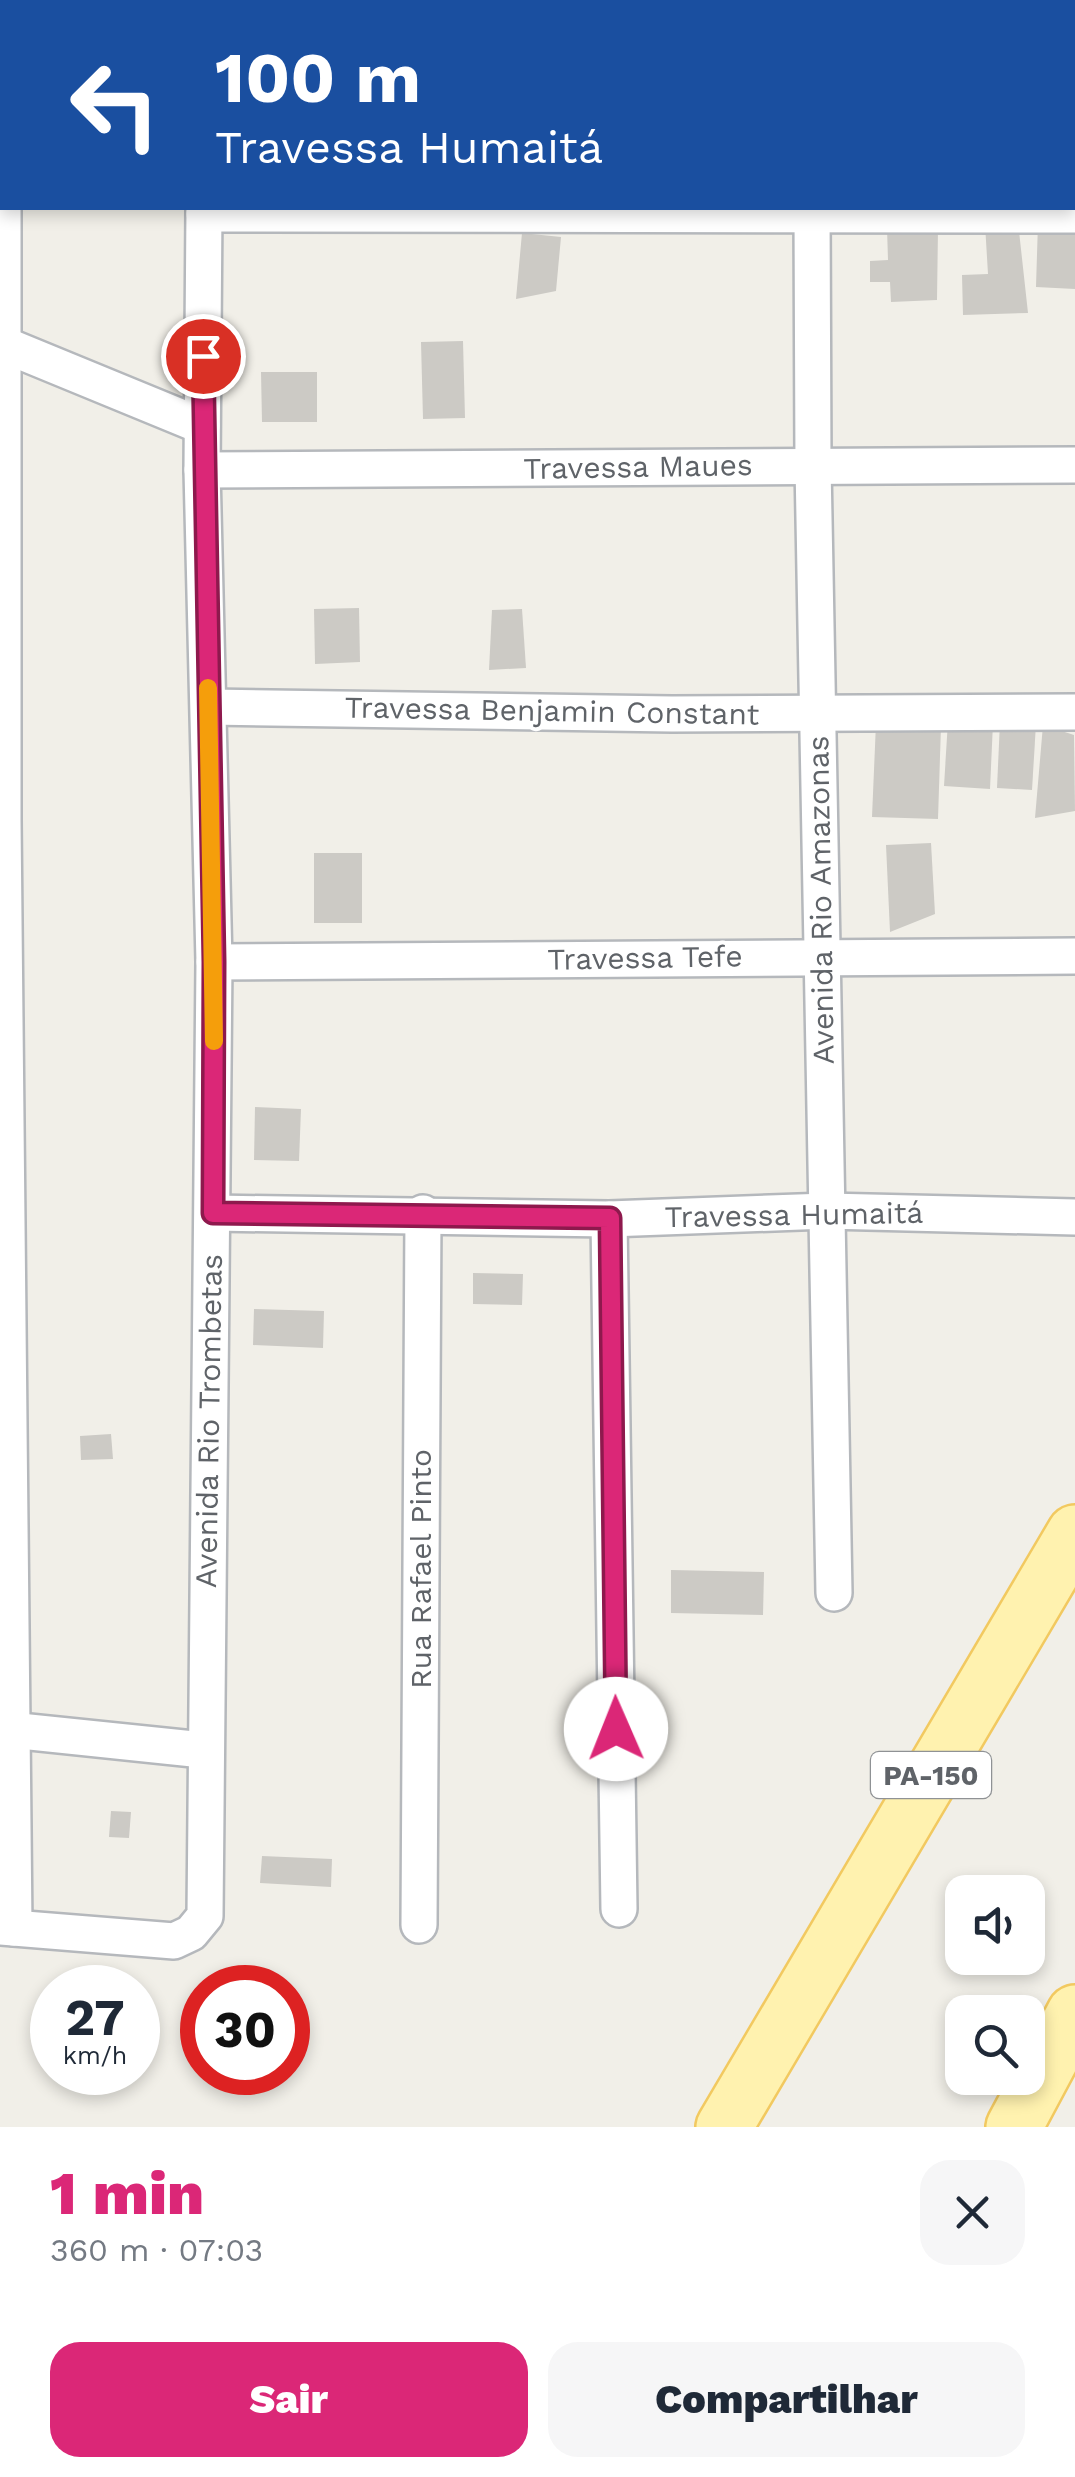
<!DOCTYPE html>
<html lang="pt">
<meta charset="utf-8">
<style>
body{margin:0;font-family:"Work Sans",sans-serif;background:#f6f6f7;color:#1f2937;height:100vh;display:flex;flex-direction:column;font-size:38px;white-space:nowrap}
*{box-sizing:border-box;margin:0}
p{font-size:32px;color:#747a83}
.icon{flex:none;width:55px;height:55px;fill:none;stroke:currentColor;stroke-width:2;stroke-linecap:round;stroke-linejoin:round}
.map{position:relative;height:2127px;overflow:hidden}
.side{display:flex;flex-direction:column;background:#fff;flex:1}
.side>*{flex:none}
.banner{position:absolute;left:0px;top:0px;width:1075px;height:210px;box-shadow:0 5px 15px #0003;background:#1a4fa0;color:#fff;overflow:hidden}
.controls{position:absolute;left:945px;top:1875px;display:grid;gap:20px}
.controls a{display:grid;place-items:center;width:100px;height:100px;border-radius:20px;background:#fff;box-shadow:0 5px 15px #0003;font-size:50px}
.speed{position:absolute;left:30px;top:1965px;display:flex;gap:20px;font-size:50px;font-weight:700;text-align:center}
.speed>*{display:grid;place-content:center;width:130px;height:130px;border-radius:50%;background:#fff;box-shadow:0 5px 15px #0003;line-height:1}
.speed small{font-size:25px;font-weight:400}
.speed .limit{border:15px solid #d22;background:#fff;color:#111}
.pin{position:absolute;display:grid;place-items:center;width:85px;height:85px;color:#fff;margin:-42px;border:5px solid #fff;border-radius:50%;box-shadow:0 2px 10px #0007}
.me{position:absolute;width:110px;margin:-55px;rotate:359deg;stroke-linejoin:round;filter:drop-shadow(0 0 8px #0008)}
.turn{display:flex;align-items:center;gap:35px;height:210px;padding:0 50px;font-size:45px}
.turn .icon{width:130px;height:130px;stroke-width:2.5}
.turn b{display:block;font-size:70px;line-height:85px}
.round{display:grid;place-items:center;flex:none;width:105px;height:105px;border-radius:30px;background:#f6f6f7}
.head{display:flex;align-items:center;justify-content:space-between;height:170px;padding:0 50px}
h1{font-size:60px;font-weight:800;line-height:75px;color:#db2777}
.primary-button{display:flex;gap:20px;margin-top:auto;padding:20px 50px}
.primary-button a{flex:1;height:115px;border-radius:30px;background:#db2777;color:#fff;font-size:40px;font-weight:800;line-height:115px;text-align:center}
.primary-button a+a{background:#f6f6f7;color:#1f2937}
.map>svg:first-child{display:block}
.building{fill:#cccac5}
.lines{fill:none;stroke-linecap:round;stroke-linejoin:round}
.street-casing{stroke:#b5b8bc;stroke-width:40}
.primary-casing{stroke:#f2c960;stroke-width:60}
.street{stroke:#fff;stroke-width:35}
.primary{stroke:#fff2af;stroke-width:55}
.route-casing{stroke:#8e194d;stroke-width:25}
.route{stroke:#db2777;stroke-width:18}
.slow{stroke:#f59e0b;stroke-width:18}
.labels{text-anchor:middle;stroke-width:8;stroke-linejoin:round;paint-order:stroke}
.shield{fill:#fff;stroke:#8f9295;stroke-width:2.5}
.shield-label{font-size:28px;font-weight:bold;fill:#5f6368}
.street-label{font-size:30px;fill:#5f6368;stroke:#fff}
</style>
<div class="map">
<svg width="1075" height="2127" viewBox="0 0 1075 2127">
<rect width="100%" height="100%" fill="#f1efe8"/>
<g class="building">
<path d="M1018,222L1028,313L963,315L962,275L988,274L985,224Z"/>
<path d="M1038,222L1075,224V289L1036,287Z"/>
<path d="M887,228L938,229L937,300L891,302L890,282H870V261L888,260Z"/>
<path d="M522,233L561,237L556,291L516,299Z"/>
<path d="M463,341L465,418L423,419L421,342Z"/>
<path d="M261,372H317V422H262Z"/>
<path d="M359,608L360,662L315,664L314,609Z"/>
<path d="M522,609L526,668L489,670L492,610Z"/>
<path d="M948,721L993,723L990,789L944,786Z"/>
<path d="M1000,722L1036,724L1032,790L997,788Z"/>
<path d="M876,723L941,726L938,819L872,817Z"/>
<path d="M1043,725L1074,735L1075,811L1035,818Z"/>
<path d="M931,843L935,914L890,932L886,845Z"/>
<rect x="314" y="853" width="48" height="70"/>
<path d="M255,1107L301,1109L299,1161L254,1160Z"/>
<path d="M473,1273L523,1274L522,1305L473,1304Z"/>
<path d="M254,1309L324,1311L323,1348L253,1345Z"/>
<path d="M111,1434L113,1459L81,1460L80,1436Z"/>
<path d="M671,1570L764,1572L763,1615L671,1613Z"/>
<path d="M111,1811L131,1812L129,1838L109,1837Z"/>
<path d="M262,1856L332,1859L331,1887L260,1883Z"/>
</g>
<g class="lines">
<defs>
<g id="street">
<path d="M811,0V2"/>
<path d="M209,2V0"/>
<path d="M0,78L2,181"/>
<path d="M3,208V820L14,1928"/>
<path d="M812,208L813,465L834,1593"/>
<path d="M204,214L1075,215"/>
<path d="M0,343L202,426"/>
<path d="M202,470L1075,465"/>
<path d="M209,707L672,714L1075,712"/>
<path d="M214,962L1075,956"/>
<path d="M213,1213L609,1219L827,1211L1075,1217"/>
<path d="M609,1219L619,1909"/>
<path d="M0,1729L203,1750"/>
<path d="M419,1925L423,1213"/>
<path d="M0,1927L174,1941L191,1933L205,1916L214,962L202,470L204,208"/>
</g>
<g id="primary">
<path d="M724,2127L1075,1533"/>
<path d="M1014,2127L1075,2013"/>
</g>
</defs>
<use href="#street" class="street-casing"/>
<use href="#primary" class="primary-casing"/>
<use href="#street" class="street"/>
<use href="#primary" class="primary"/>
</g>
<g class="lines">
<defs>
<path id="route" d="M203,356L214,962L213,1213L610,1218L616,1729"/>
</defs>
<use href="#route" class="route-casing"/>
<use href="#route" class="route"/>
<path class="slow" d="M208,688L214,1041"/>
</g>
<g class="labels">
<rect class="shield" x="871" y="1752" width="120" height="46" rx="8"/>
<g class="shield-label">
<text x="931" y="1785">PA-150</text>
</g>
<g class="street-label">
<text transform="translate(638 467) rotate(-1)" y="10">Travessa Maues</text>
<text transform="translate(552 711) rotate(1)" y="10">Travessa Benjamin Constant</text>
<text transform="translate(821 900) rotate(-91)" y="10">Avenida Rio Amazonas</text>
<text transform="translate(645 958) rotate(-1)" y="10">Travessa Tefe</text>
<text transform="translate(794 1215) rotate(-1)" y="10">Travessa Humaitá</text>
<text transform="translate(209 1421) rotate(-89)" y="10">Avenida Rio Trombetas</text>
<text transform="translate(421 1569) rotate(-90)" y="10">Rua Rafael Pinto</text>
</g>
</g>
</svg>
<div class="controls">
<a><svg class="icon" aria-label="sound" viewBox="0 0 24 24"><path d="M4 9h4l5-4v14l-5-4H4zM17 9q2 3 0 6"/></svg></a>
<a><svg class="icon" aria-label="search" viewBox="0 0 24 24"><circle cx="10" cy="10" r="6"/><path d="M15 15l6 6"/></svg></a>
</div>
<div class="speed"><div>27<small>km/h</small></div><div class="limit">30</div></div>
<div class="pin" style="left:203px;top:356px;background:#d93025"><svg class="icon" aria-label="arrive" viewBox="0 0 24 24"><path d="M6 21V4h12l-3 4 3 4H6"/></svg></div>
<svg class="me" style="left:616px;top:1729px" viewBox="-20 -20 40 40"><circle r="19" fill="#fff"/><path d="M0-13L10 11 0 6-10 11z" fill="#db2777"/></svg>
<div class="banner">
<div class="turn"><svg class="icon" aria-label="left" viewBox="0 0 24 24"><path d="M17 20v-9H6M10 6l-5 5 5 5"/></svg><div><b>100 m</b>Travessa Humaitá</div></div>
</div>
</div>
<section class="side">
<div class="head"><div><h1>1 min</h1><p>360 m · 07:03</p></div><a class="round"><svg class="icon" aria-label="close" viewBox="0 0 24 24"><path d="M6 6l12 12M18 6L6 18"/></svg></a></div>
<div class="primary-button"><a>Sair</a><a>Compartilhar</a></div>
</section>
